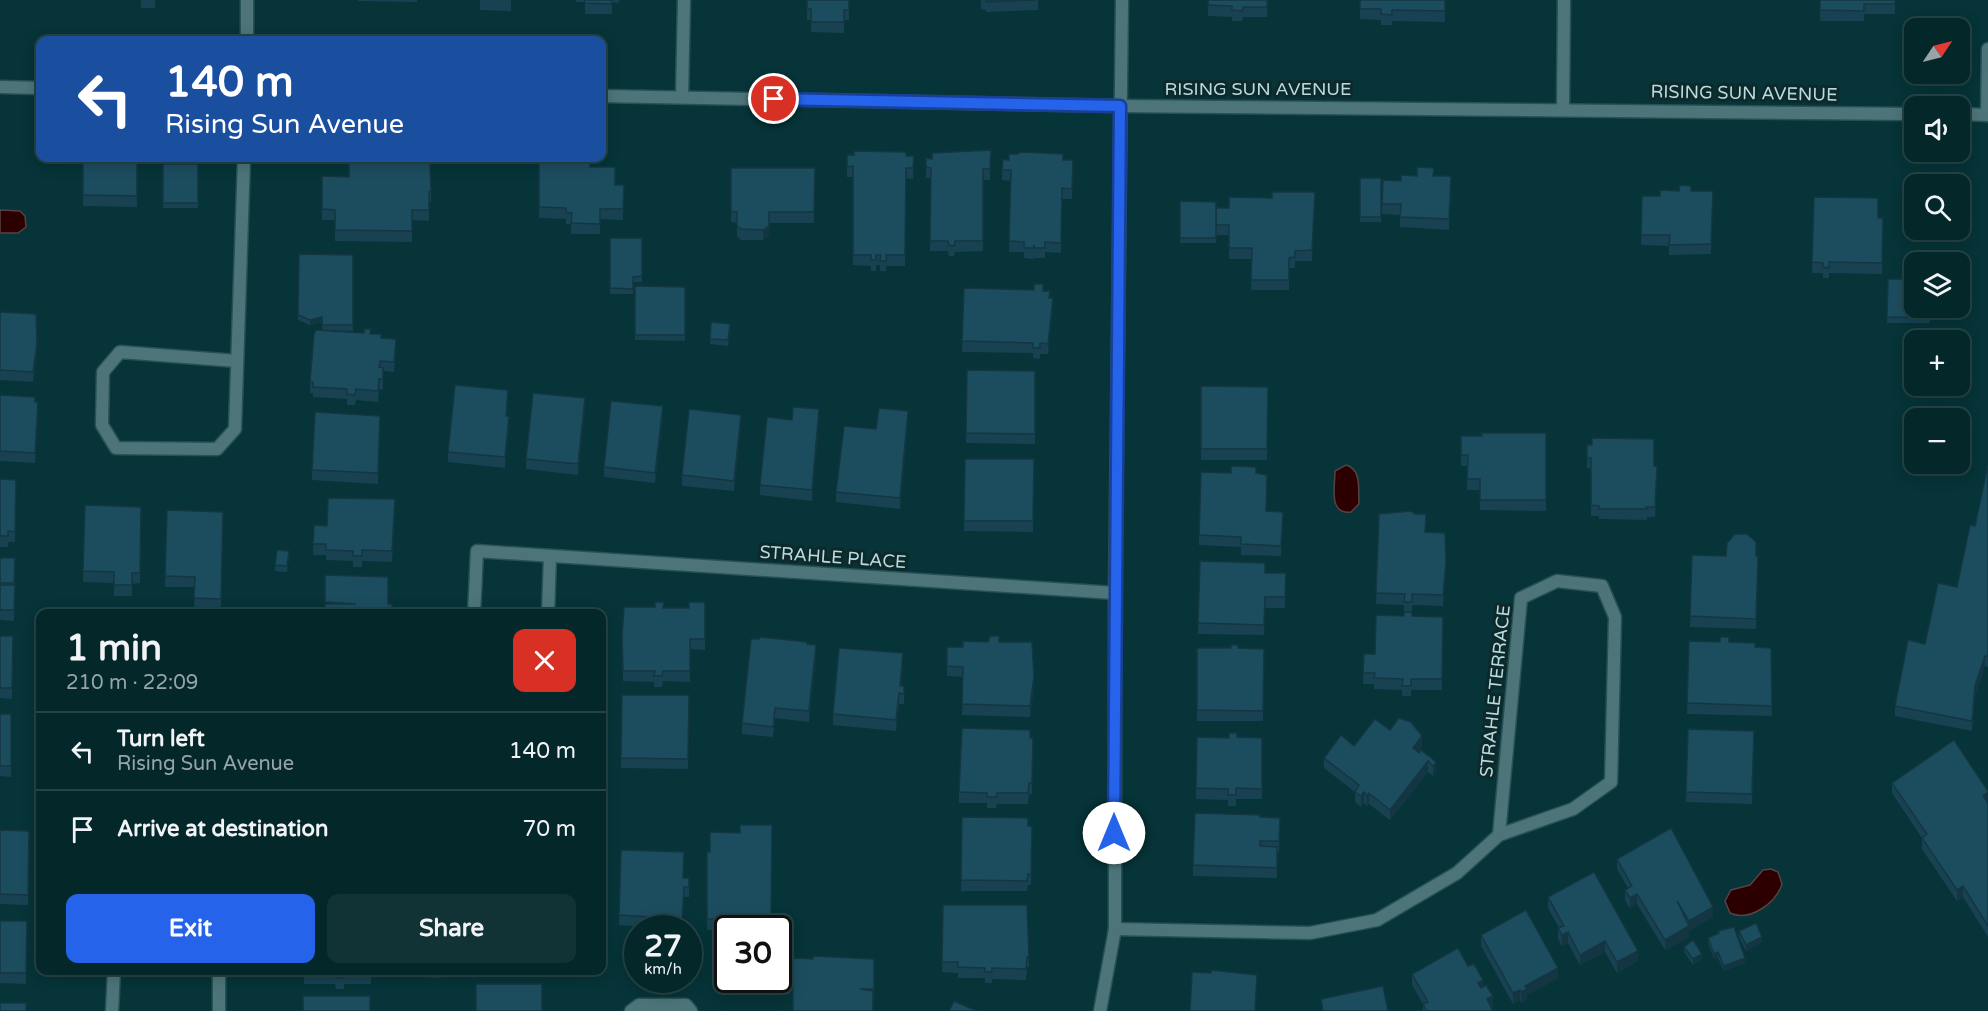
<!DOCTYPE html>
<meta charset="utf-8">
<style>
body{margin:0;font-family:"Varela Round",sans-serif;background:#123336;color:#f1f3f6;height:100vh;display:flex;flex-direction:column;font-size:22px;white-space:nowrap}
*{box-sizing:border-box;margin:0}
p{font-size:20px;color:#97a5a8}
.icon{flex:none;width:33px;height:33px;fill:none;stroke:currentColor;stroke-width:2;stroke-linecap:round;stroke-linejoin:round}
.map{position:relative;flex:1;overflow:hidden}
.panel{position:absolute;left:36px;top:609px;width:570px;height:366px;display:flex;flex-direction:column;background:#04272a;border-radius:12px;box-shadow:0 3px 15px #0003,0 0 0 2px #254447}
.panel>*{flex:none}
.hud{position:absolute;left:36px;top:36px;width:570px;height:126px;border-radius:12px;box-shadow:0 3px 15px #0003,0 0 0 2px #254447;background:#1a4fa0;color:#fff;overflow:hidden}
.needle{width:39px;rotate:55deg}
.tools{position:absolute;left:1904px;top:18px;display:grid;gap:12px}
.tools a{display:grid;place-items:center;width:66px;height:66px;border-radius:12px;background:#04272a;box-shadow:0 3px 15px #0003,0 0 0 2px #254447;font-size:30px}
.speed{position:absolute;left:624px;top:915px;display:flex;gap:12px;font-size:30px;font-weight:700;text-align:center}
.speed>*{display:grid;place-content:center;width:78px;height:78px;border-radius:50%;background:#04272a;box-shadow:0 3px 15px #0003,0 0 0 2px #254447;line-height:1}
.speed small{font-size:15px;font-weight:400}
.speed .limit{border:3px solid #111;border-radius:9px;background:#fff;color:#111}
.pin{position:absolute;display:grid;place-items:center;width:51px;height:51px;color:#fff;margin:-26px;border:3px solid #fff;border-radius:50%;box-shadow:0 2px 6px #0007}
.me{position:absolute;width:66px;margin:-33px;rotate:0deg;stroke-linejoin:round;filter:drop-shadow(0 0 4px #0008)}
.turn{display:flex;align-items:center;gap:21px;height:126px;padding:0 30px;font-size:27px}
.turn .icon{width:78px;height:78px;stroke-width:2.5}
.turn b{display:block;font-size:42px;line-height:51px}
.round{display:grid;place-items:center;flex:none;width:63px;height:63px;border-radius:12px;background:#123336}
.overview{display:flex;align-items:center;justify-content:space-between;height:102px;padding:0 30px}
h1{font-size:36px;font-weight:700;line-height:45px}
.action{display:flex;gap:12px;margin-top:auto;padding:12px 30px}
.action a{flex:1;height:69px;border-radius:12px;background:#2563eb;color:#fff;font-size:24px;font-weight:700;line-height:69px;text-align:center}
.action a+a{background:#123336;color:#f1f3f6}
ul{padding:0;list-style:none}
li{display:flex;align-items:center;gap:18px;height:78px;padding:0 30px;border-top:2px solid #254447}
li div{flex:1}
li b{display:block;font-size:22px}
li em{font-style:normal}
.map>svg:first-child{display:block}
.water{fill:#2c0001;stroke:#564244;stroke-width:1.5}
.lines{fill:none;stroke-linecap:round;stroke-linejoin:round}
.minor-casing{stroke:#265256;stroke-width:15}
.minor{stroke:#4d7579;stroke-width:12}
.wall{fill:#184252}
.shaded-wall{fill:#143642}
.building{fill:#1c4d5f;stroke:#143642;stroke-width:1.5}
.route-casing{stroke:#184099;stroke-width:15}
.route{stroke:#2563eb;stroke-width:10}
.labels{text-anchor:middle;stroke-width:6;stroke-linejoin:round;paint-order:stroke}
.street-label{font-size:18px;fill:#b7dce0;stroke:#0f282a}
</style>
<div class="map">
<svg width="1988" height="1011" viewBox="0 0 1988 1011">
<rect width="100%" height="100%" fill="#063438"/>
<g class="water">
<path d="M0,210L20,211L25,216L26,227L18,233H0Z"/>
<path d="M1346,465C1362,469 1358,490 1359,504L1351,512C1328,515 1335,486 1335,471Z"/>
<path d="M1771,869L1778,872L1782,884C1776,903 1750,922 1730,913L1725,901L1731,890L1750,885L1763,870Z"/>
</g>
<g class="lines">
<defs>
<g id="minor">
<path d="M247,40V0"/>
<path d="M0,87L40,88"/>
<path d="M602,96L1120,106L1914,114"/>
<path d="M682,97L684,0"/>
<path d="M1563,109L1564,0"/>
<path d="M1959,114L1988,115"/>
<path d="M1987,115L1988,49"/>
<path d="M237,361L120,352L103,372L102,425L116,448L217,449L235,429L244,158"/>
<path d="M474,614L477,551L1115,593"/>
<path d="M548,614L550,556"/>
<path d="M1115,929L1310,933L1377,920L1457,873L1499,835L1521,598L1557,581L1602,586L1615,617L1611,782L1573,809L1499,835"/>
<path d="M112,1011L114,970"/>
<path d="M219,1011V970"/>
<path d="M631,1011L639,1005H686L691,1011"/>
<path d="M1100,1011L1115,929V593L1122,0"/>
</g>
</defs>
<use href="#minor" class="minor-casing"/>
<use href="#minor" class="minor"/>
</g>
<g class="wall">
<rect x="141" y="0" width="14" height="8"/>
<path d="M358,0H417V2L358,1Z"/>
<path d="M480,0H511V11L480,10Z"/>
<path d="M576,0H619V3L612,2V14H585V2H576Z"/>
<path d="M807,0H849V20H844V33L811,32V20H807Z"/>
<path d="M981,0H1038V10L986,12V10L981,9Z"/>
<path d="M1208,0H1268L1267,17H1243L1242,21H1232V17L1208,16Z"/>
<path d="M1360,0H1445V22L1392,21V25H1381V20L1360,19Z"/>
<path d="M1820,0H1895V14H1864V21H1820Z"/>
<path d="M991,150L990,180H983V251L955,252L954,256H949L948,251H930L931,178H926V158L932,159Z"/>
<path d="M906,156H914L913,179L906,178L905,266H886V271H880V265H876V271H871V266L853,265V177H847V167Z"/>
<path d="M83,158H137V207L83,206Z"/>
<path d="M1003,159L1073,160L1072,199H1062L1061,253L1045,252V258H1035L1034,256V259L1024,258V252H1009L1011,181L1002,180Z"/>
<path d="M393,160L431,191V202H429V221L412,220V242L335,241V220H322V176L349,177L375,162Z"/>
<path d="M539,162L590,167L615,185H624L623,220L600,219V234H571V224H566V219L539,218Z"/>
<rect x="163" y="164" width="35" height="44"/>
<path d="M731,168H815L814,223H769V236L763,240H741L737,236V223L731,222Z"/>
<path d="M1434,176L1451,187L1449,230L1400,227V215L1382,214L1383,180L1401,181Z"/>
<rect x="1360" y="178" width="21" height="44"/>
<path d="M1691,191H1713L1711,254L1669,255V246L1641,245L1642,196H1660Z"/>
<path d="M1814,197L1878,218H1883L1882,274L1829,273V278H1823V273H1812Z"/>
<path d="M1180,201L1216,202V243H1180Z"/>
<path d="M1315,203L1312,261H1295V268H1289V290H1251L1252,259H1229V235H1216V208H1229Z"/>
<path d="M610,238H642V282H633V294H610Z"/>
<path d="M299,254L353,255V331L322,330L371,334L381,338L396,349L394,372L383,371V390L379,389L378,402L356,400L355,405H347V399L313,397V393H310V382L322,330V322L310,325L298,320Z"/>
<path d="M1888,279L1930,308V323H1887Z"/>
<path d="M635,286L685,287V341L635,340Z"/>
<path d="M964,288L1043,291L1050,298L1053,308L1048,354H1040V359L1033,358V353L962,352Z"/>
<path d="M0,312L37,354L33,382L0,380Z"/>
<path d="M730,329L728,346L710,344V339Z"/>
<path d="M967,370L1035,371V444L966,443Z"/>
<path d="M1201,386L1268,387L1267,460H1201Z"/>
<path d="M0,395L38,412L35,463L0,461Z"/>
<path d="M508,401L507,416L509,427L505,468L448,462V452Z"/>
<path d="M585,409L578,475L526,469V459Z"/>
<path d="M663,417L655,483L604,477V467Z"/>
<path d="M792,420H819L812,501L760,495V485Z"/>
<path d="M908,421L900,509L836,502V492L876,429Z"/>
<path d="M741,425L734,491L682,486V475Z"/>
<path d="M380,426L378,484L312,480V470Z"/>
<path d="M1546,433V511L1480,510V490H1467V466H1461V436Z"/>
<path d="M1587,445L1654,466L1657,477L1655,517H1647V520L1599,519V516H1591V469L1587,468Z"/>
<path d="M965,459H1034L1033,532L964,531Z"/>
<path d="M1988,465V667L1985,666L1975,697L1972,731L1895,716V706L1925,644L1957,587L1975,526Z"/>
<path d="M1256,473L1266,511L1283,522L1281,556L1241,555V547L1199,545V535Z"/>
<path d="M0,479L16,480L15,542H8V547H0Z"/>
<path d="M85,505L141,507L140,583L132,584V596H114V583L83,582Z"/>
<path d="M167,510L223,512L221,610L194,609L195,587H165Z"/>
<path d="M395,510L392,562L362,561V567H353V561L326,560V555H313L314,525L327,526Z"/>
<path d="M1379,514L1426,532L1446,572L1443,606L1412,605V616L1443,617L1442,690H1411V696H1402V690L1374,689V684H1363L1364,654H1375L1404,616V605L1376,604Z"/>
<path d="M1692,555L1758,556L1756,629L1690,627Z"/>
<path d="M289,557L287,572L275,571V565Z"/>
<path d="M0,558H15L14,621L0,620Z"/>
<path d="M1265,573H1286L1285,608H1265L1264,635L1198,634V623Z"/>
<path d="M705,602V650L690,649V682L663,681L662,687H654V682L623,681L622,636L664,608H689Z"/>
<path d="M0,636H13L12,699L0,698Z"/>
<path d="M1689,641L1755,647L1771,648L1772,716L1687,714Z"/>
<path d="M999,642L1034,686L1030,717L962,715L963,677L947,676V647H963Z"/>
<path d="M807,644L816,656L809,722L775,718L773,737L742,734V723Z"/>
<path d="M1197,648L1264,649L1263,721H1197Z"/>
<path d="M903,664L901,686H904V704H899L896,731L833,725V714Z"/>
<path d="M622,695H689L688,769L621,768Z"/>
<path d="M0,714H11V777L0,776Z"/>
<path d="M1390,730L1422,746L1418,752L1436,762V772L1433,776L1428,772L1390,820L1369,804L1367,806L1364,803L1361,807L1355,802V792L1324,768V758Z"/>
<path d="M1197,737L1262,738V799H1236V806H1228V800L1196,799Z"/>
<path d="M1030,738H1033L1032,794H1029L1028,804H997L996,808H987V803H959V792Z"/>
<path d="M1754,741L1752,804L1686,802V792Z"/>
<path d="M1892,783L1988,791V937L1963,897L1957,901L1922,849V838L1892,793Z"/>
<path d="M962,817L1032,826L1031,885H1028L1027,891H961Z"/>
<path d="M1260,817L1280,818L1279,852H1277V878L1193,876V865Z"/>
<path d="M772,825L771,928L707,930V852H710L740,833Z"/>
<path d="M0,830L29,831L28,905L0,904Z"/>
<path d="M621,850L683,878H689V897H684L682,928H663L619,925Z"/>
<path d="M1617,859L1713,917L1689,931V937L1665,950L1637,904L1630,908L1625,900V890L1628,888L1617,869Z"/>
<path d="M1548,897L1638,961L1617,973L1605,952L1580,965L1568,943L1562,946L1558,939V928H1559L1548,908Z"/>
<path d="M943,905H1027L1029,967H1027L1026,980L992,979V983H985V978H958V973L942,972Z"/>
<path d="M0,921H27L26,984L0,983Z"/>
<path d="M1718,931L1745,963L1724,971L1718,958L1714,959L1708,943V938L1718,934Z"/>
<path d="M1739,931L1762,942L1746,951L1739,937Z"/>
<path d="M1481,935L1558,978L1527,995V999L1521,1003L1520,1000L1513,1004L1481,946Z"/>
<path d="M1684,947L1702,959L1693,965L1684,952Z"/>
<path d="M874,959V999L793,1011Z"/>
<path d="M1468,966L1483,987L1493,1007L1491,1008L1493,1011H1423V1004L1412,985V974Z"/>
<path d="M304,970H371V984H344V989H336L335,984H304Z"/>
<path d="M425,970H441V978L425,977Z"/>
</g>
<g class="shaded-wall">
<path d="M769,212V236L763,240V230Z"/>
<path d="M1053,298V308L1048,354V344Z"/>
<path d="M322,317V322L310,325V320Z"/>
<path d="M37,343V354L33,382V372Z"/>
<path d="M508,390V401L506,426V416Z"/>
<path d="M585,398V409L578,475V464Z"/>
<path d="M663,406V417L655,483V473Z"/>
<path d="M819,409V420L812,501V490Z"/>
<path d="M908,411V421L900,509V498Z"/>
<path d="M741,415V425L734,491V481Z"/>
<path d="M509,416V427L505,468V457Z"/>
<path d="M1657,467V477L1655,517V507Z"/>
<path d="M1446,562V572L1443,606V595Z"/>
<path d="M816,645V656L809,722V711Z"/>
<path d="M1985,656V666L1975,697L1972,731L1975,686Z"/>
<path d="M1034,676V686L1030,717V706Z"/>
<path d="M899,693V704L896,731V720Z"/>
<path d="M1422,736V746L1413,759V748Z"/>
<path d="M1428,761V772L1390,820V810Z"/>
<path d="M1436,762V772L1433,776V766Z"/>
<path d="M1364,792V803L1361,807V796Z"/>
<path d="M1988,792V803L1983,796Z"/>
<path d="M1369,793V804L1367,806V796Z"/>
<path d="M1963,886V897L1957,901V890Z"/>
<path d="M1637,894V904L1630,908V898Z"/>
<path d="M1713,907V917L1689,931V937L1665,950V940L1689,926V921Z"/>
<path d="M1568,932V943L1562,946V935Z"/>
<path d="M1762,937V942L1746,951V945Z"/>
<path d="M1605,941V952L1580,965V955Z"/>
<path d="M1638,951V961L1617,973V962Z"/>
<path d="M1718,952V958L1714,959V954Z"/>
<path d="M1702,954V959L1693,965V959Z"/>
<path d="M1745,958V963L1724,971V966Z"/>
<path d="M1558,968V978L1527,995V999L1521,1003V992L1525,986Z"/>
<path d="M1483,980V990L1478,993V983Z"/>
<path d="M1520,990V1000L1513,1004V993Z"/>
<path d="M1493,996V1007L1487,1010V999Z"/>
</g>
<g class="building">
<path d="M585,0H612V4L585,3Z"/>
<path d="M807,0H849V10H844V22H811V9H807Z"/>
<path d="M986,0H1036L986,2Z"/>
<path d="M1208,0H1267V7H1243L1242,11L1232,10V6L1208,5Z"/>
<path d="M1360,0H1445V11L1392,10V15L1381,14V9H1360Z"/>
<path d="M1820,0H1895V4H1864V11L1820,10Z"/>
<path d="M991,150L990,169H983V241H955L954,246L949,245L948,241H930L931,168L926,167V158L932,159V153Z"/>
<path d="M854,151L906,152V156H914L913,168H906L905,255H886V261H880L881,255H876V260H871V255H853V166L847,167V155H854Z"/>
<path d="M1020,152L1063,154V160H1073L1072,189L1062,188L1061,243L1045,242V248H1035L1034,245V248H1024V242L1009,241L1011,170H1002L1003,159L1009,160V154H1018Z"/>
<path d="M83,158H137V196L83,195Z"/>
<path d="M375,158H393V160L430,162L431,191L429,192V210H412V231L335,230V210L322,209V176L349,177V162H375Z"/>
<path d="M539,162H590V167H615V185H624L623,209H600V224L571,223L572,213H566V208L539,207Z"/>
<rect x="163" y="164" width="35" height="39"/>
<path d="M1417,167L1434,168L1433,176H1451L1449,219L1400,217L1401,204H1382L1383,180L1401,181V175L1417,176Z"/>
<path d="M731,168H815L814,212H769V226L763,230L741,229L737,226V212H731Z"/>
<rect x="1360" y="178" width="21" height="39"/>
<path d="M1680,185L1691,186V191H1713L1711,244L1669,245L1670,235H1641L1642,196H1660V190L1679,191Z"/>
<path d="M1272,192H1315L1312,250L1295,251V257L1289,258V280H1251L1252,248H1229V225H1216V208H1229V197L1272,198Z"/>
<path d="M1814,197L1878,198V218H1883L1882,263L1829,262V268L1823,267V263L1812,262Z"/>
<path d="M1180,201L1216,202V238H1180Z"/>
<path d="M610,238H642V276L633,277V289L610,288Z"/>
<path d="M299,254L353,255V325H322V317L310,320L298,315Z"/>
<path d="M1888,279H1914V308H1930V318L1887,317Z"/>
<path d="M1034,284H1043V291H1050L1049,298H1053L1048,344L1040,343V348H1033V343L962,341L964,288L1034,290Z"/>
<path d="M635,286L685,287V335H635Z"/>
<path d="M0,312L36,314L37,343L33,372L0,370Z"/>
<path d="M711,322L730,324L728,340L710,339Z"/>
<path d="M364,329H371L370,334H381V338L396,339L394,362L380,361L379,367L383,368V379H379L378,391L356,389L355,395L347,394V389L313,387V382H310L314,334L316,330L364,333Z"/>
<path d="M967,370L1035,371V434L966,433Z"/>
<path d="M455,385L508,390L506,416H509L505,457L448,452Z"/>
<path d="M1201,386L1268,387L1267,449H1201Z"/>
<path d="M533,393L585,398L578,464L526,459Z"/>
<path d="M0,395L35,397V402H38L35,453L0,451Z"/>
<path d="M611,401L663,406L655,473L604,467Z"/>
<path d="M793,407L819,409L812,490L760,485L767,417L792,420Z"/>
<path d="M879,408L908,411L900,498L836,492L844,426L876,429Z"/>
<path d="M689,409L741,415L734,481L682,475Z"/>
<path d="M315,412L380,416L378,473L312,470Z"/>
<path d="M1481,433H1546V500H1480V479H1467L1468,455H1461V436H1482Z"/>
<path d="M1592,438L1654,439V466L1657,467L1655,507H1646L1647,509H1599V506L1591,505V458H1587V445H1592Z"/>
<path d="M965,459H1034L1033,521H964Z"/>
<path d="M1988,465V656H1985L1975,686L1972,721L1895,706L1908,640L1925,644L1938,583L1957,587L1970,525L1975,526Z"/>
<path d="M1231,466L1256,467V473L1267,475L1266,511L1283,512L1281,546L1241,544V537L1199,535L1201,472L1231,473Z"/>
<path d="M0,479L16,480L15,532L8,531V536H0Z"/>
<path d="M328,498L395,499L392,551L362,550V556H353V551L326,550V544H313L314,525L327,526Z"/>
<path d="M85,505L141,507L140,573H132V585H114V572L83,571Z"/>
<path d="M167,510L223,512L221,599L194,598L195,577L165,576Z"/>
<path d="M1411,511L1415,514H1426L1425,532L1445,533L1446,562L1443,595L1412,594V602H1404L1405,594L1376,593L1379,514Z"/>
<path d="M1735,534H1747L1756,542V556H1758L1756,619L1690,616L1692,555L1726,556L1727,543Z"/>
<path d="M277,550L289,551L287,566L275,565Z"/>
<path d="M0,558H15L14,583H0Z"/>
<path d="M1200,561L1265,563V573H1286L1285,597H1265L1264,625L1198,623Z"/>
<path d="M325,575L388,577V604H392V614H325V604H356L325,602Z"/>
<path d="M0,585H15L14,610H0Z"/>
<path d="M655,602H664L663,608H689V602H705V639H690V671H663L662,676H654L655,671H623L622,636L624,607H655Z"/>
<path d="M1404,612H1412V616L1443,617L1442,679H1411V686H1402L1403,679L1374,678L1375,673H1363L1364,654H1375L1376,615L1404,616Z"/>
<path d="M0,636H13L12,688H0Z"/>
<path d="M990,636H999V642H1032L1034,676L1030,706L962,704L963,667L947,666V647H963V641L988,642Z"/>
<path d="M760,637L807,642V644L816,645L809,711L775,708L773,727L742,723L751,639H759Z"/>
<path d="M1720,637H1729V642L1755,643V647L1771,648L1772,706L1687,703L1689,641L1720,642Z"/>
<path d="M1231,645H1238V648L1264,649L1263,711L1197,710V648H1231Z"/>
<path d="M839,648L903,653L900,686H904V694L899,693L896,720L833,714Z"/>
<path d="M622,695H689L688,759L621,758Z"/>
<rect x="0" y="714" width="11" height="52"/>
<path d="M1399,718L1411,722L1422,736L1413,748L1419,753L1421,750L1436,762L1433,766L1428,761L1390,810L1369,793L1367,796L1364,792L1361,796L1355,792L1359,785L1324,758L1341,735L1354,746L1375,719L1390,730Z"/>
<path d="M962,728L1030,730V738H1033L1032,783H1029L1028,793H997L996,797H987V793L959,792Z"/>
<path d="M1688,729L1754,731L1752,794L1686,792Z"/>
<path d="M1229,733H1237V737L1262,738V789L1236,788V795H1228V789L1196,788L1197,737L1229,738Z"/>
<path d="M1954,740L1988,791V792L1983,796L1988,803V926L1963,886L1957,890L1922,838L1927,834L1892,783Z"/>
<path d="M1195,813L1260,815V817L1280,818L1279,841H1260V846L1277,847V868L1193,865Z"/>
<path d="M962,817L1028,818V826H1032L1031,875L1028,874L1027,881L961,880Z"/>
<path d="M740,825H772L771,920L707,919V852H710V832L740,833Z"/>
<path d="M1671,828L1713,907L1689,921L1677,901L1689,926L1665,940L1637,894L1630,898L1625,890L1632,886L1617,859Z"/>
<path d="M0,830L29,831L28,895L0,894Z"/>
<path d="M621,850L684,852L683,878H689V887H684L682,919L619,915Z"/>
<path d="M1594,872L1638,951L1617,962L1605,941L1580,955L1568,932L1562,935L1558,928L1564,926L1548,897Z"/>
<path d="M943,905H1027L1029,957H1027L1026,969L992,968V972H985V968L958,967V962H942Z"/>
<path d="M1526,910L1558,968L1525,986L1527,989L1521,992L1520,990L1513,993L1481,935Z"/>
<path d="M0,921H27L26,973H0Z"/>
<path d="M1756,923L1762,937L1746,945L1739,931Z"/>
<path d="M1734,927L1745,958L1724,966L1718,952L1714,954L1708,938L1719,933L1718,931Z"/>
<path d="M1693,940L1702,954L1693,959L1684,947Z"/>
<path d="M1458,948L1468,966L1474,964L1483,980L1478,983L1481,988L1486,985L1493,996L1487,999L1493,1011H1427L1423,1004L1428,1002L1412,974Z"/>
<path d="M813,956L874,959V989H860L873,991V1011H793V958L813,959Z"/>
<path d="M304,970H371V974L344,973V978H336L335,974L304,973Z"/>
<rect x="425" y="970" width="16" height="2"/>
<path d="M1211,970L1257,975L1255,1011H1190L1192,972L1211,973Z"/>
<rect x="476" y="984" width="66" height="27"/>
<path d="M1383,986L1388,1011H1323L1321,999Z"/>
<rect x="303" y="996" width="67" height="15"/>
<path d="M954,1001L977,1011H949Z"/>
<rect x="0" y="1003" width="26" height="8"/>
</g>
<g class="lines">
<defs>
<path id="route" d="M774,99L1120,106L1114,833"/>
</defs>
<use href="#route" class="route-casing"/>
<use href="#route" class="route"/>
</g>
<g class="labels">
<g class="street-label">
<text x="1258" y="95">RISING SUN AVENUE</text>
<text transform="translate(1744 93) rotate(1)" y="6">RISING SUN AVENUE</text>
<text transform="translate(833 557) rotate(4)" y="6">STRAHLE PLACE</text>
<text transform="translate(1495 691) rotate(-84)" y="6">STRAHLE TERRACE</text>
</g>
</g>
</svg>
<div class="tools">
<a><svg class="needle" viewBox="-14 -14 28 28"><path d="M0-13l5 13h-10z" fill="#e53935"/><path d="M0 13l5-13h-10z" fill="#97a5a8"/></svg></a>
<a><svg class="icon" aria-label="sound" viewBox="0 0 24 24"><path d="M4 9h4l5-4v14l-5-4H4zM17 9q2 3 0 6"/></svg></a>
<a><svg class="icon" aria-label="search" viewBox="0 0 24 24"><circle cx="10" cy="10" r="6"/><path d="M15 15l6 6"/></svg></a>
<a><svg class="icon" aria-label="layers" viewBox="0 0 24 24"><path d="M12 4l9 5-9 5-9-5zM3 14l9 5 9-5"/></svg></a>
<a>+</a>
<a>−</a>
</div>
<div class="speed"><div>27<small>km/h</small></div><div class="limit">30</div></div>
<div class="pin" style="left:774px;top:99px;background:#d93025"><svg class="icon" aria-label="arrive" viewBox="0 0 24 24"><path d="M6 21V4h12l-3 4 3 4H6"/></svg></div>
<svg class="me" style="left:1114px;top:833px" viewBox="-20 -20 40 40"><circle r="19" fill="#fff"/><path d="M0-13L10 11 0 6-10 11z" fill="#2563eb"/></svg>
<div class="hud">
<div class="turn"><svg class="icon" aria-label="left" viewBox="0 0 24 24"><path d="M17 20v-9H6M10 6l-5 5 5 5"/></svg><div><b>140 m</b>Rising Sun Avenue</div></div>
</div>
<section class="panel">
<div class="overview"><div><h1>1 min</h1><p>210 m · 22:09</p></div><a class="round" style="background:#d93025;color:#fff"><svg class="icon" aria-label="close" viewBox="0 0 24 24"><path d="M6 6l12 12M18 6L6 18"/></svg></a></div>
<ul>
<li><svg class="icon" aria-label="left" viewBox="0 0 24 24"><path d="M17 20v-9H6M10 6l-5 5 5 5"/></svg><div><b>Turn left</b><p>Rising Sun Avenue</p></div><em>140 m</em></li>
<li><svg class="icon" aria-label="arrive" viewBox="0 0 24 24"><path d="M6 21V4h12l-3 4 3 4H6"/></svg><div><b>Arrive at destination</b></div><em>70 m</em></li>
</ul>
<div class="action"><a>Exit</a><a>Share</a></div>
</section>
</div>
